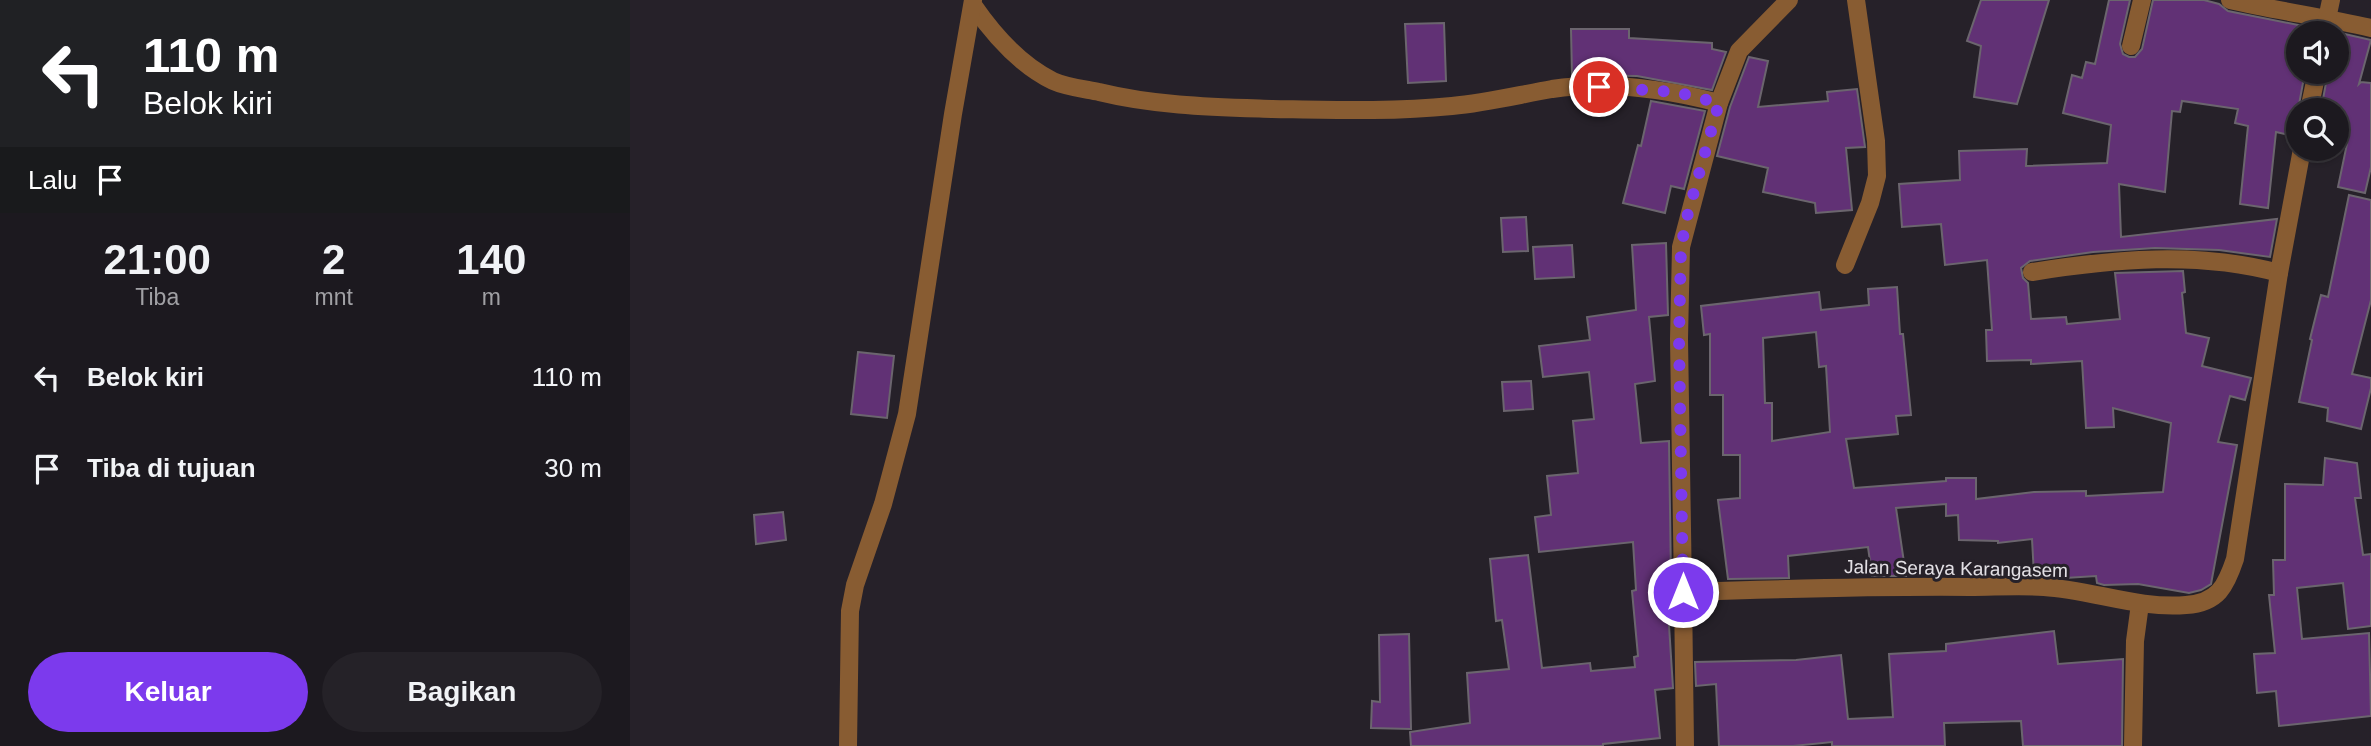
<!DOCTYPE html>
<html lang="id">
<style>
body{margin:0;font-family:Helvetica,sans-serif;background:#252228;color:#f1f3f6;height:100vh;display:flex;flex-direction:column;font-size:26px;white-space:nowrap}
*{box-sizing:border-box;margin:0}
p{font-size:23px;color:#a0a0a4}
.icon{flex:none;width:38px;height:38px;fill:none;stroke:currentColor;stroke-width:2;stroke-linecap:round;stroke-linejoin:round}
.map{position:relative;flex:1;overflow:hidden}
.details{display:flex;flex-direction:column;background:#1c191f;width:630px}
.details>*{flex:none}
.top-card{background:#202124;color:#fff;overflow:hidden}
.buttons{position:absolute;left:1656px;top:21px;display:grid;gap:14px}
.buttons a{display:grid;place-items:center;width:63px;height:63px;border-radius:50%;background:#1c191f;box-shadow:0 2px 5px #0004,0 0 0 2px #3a383d;font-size:35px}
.pin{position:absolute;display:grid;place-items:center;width:60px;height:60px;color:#fff;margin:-30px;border:4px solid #fff;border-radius:50%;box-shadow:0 2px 7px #0007}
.me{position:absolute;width:77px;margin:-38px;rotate:0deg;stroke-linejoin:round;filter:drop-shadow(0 0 5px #0008)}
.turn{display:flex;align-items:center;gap:24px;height:147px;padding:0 28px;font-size:32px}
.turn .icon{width:91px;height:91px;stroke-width:2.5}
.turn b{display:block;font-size:49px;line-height:60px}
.then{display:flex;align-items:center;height:66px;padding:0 28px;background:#0003;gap:14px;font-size:26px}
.eta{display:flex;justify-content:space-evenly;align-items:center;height:119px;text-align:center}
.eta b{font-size:42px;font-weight:600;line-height:49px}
.action{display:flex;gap:14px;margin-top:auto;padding:14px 28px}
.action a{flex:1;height:80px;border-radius:42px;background:#7c3aed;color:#fff;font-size:28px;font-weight:600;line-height:80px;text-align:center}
.action a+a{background:#252228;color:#f1f3f6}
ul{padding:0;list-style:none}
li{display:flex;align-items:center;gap:21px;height:91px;padding:0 28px}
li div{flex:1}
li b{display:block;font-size:26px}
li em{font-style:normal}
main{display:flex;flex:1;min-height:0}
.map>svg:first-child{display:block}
.building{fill:#613175;stroke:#6b656e;stroke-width:2;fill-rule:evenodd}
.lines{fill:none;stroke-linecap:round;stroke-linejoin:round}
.minor{stroke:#885c32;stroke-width:18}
.tertiary{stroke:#885c32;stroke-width:18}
.route{stroke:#7c3aed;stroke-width:12;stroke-dasharray:0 21.6}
.labels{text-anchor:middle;stroke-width:6;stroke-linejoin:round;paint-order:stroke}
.street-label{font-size:19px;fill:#e3e0e5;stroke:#262129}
</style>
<main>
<section class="details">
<div class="top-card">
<div class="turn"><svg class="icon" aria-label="left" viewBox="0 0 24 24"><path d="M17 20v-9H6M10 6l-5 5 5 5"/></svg><div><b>110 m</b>Belok kiri</div></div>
<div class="then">Lalu<svg class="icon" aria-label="arrive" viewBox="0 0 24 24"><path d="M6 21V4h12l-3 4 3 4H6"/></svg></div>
</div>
<div class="eta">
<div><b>21:00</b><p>Tiba</p></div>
<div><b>2</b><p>mnt</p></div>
<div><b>140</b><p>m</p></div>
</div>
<ul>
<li><svg class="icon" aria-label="left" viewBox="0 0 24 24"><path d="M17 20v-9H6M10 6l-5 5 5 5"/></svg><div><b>Belok kiri</b></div><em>110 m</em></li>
<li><svg class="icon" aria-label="arrive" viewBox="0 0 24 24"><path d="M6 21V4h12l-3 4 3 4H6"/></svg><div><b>Tiba di tujuan</b></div><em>30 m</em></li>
</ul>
<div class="action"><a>Keluar</a><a>Bagikan</a></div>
</section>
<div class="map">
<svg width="1741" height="746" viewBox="0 0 1741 746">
<rect width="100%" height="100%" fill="#262129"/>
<g class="building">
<path d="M1351,0H1419L1387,104L1344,97L1351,46L1337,41Z"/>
<path d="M1479,0H1500L1490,44L1493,54L1499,57H1505L1512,49L1523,0H1574L1589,4L1598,11L1683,28V33H1668V72H1675L1668,110H1664L1659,135L1646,132L1638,208L1610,204L1618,126L1605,123L1608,109L1552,101L1550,112L1542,111L1535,192L1489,184L1491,237L1647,219L1640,257L1589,250L1525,248L1463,252L1400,261L1391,268L1393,278L1398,283L1401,319L1436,317L1437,324L1490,319L1485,273L1553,271L1555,292L1552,293L1556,333L1579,338L1572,366L1621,378L1615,400L1600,396L1588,442L1607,445L1581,584L1571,590L1559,593L1508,584L1474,585L1467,583L1466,576L1435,578L1404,575L1402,539L1368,543V541L1329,540L1328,515L1316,516V504L1266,508L1276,576H1242L1238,547L1158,556L1159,578L1098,579L1088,500L1110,498V455H1093V395H1080V334L1074,335L1071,306L1189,292L1191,310L1239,305L1238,289L1267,287L1270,334H1273L1281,415L1266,416L1268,434L1216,439L1224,488L1316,481V478H1346V499L1404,492L1456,491V496L1533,492L1541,423L1483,408L1484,427L1456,428L1452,361L1401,364V360L1357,361L1356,330H1362L1357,260L1315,265L1311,224L1272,227L1269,184L1330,180L1329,151L1397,149L1396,166L1477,163L1481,125L1433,113L1442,75L1452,78L1456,62L1465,64ZM1186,332L1189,367L1196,366L1200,432L1142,441V403H1135L1133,338Z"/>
<path d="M814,23L816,81L778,83L775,24Z"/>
<path d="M941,29H999V38L1082,43V49L1096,52L1082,90L1007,76L942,75Z"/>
<path d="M1706,32L1741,40L1729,84L1731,82L1741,83V167L1735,193L1708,187L1718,139L1706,136V110H1691L1698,72H1706Z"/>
<path d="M1119,57L1138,61L1128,107L1198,101L1197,92L1227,89L1235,147L1216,148L1222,210L1186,213L1185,203L1133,192L1138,168L1087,156L1100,107Z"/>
<path d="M1021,101L1075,111L1054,189L1041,186L1035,213L993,203L1008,145L1011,146Z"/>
<path d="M1719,195L1741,200V300L1722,374L1741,378V388L1731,429L1697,421L1698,408L1669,402L1682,340L1680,339L1691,295L1698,297Z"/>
<path d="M896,217L898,251L873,252L871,218Z"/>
<path d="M1036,243L1038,315L1019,317L1025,381L1005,384L1011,443L1039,441L1041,578H1036L1043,688L1025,690L1030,738L973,744V746H781L780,732L840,723L837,673L879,669L872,620L866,621L860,559L898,555L912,668L960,663L961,671L1005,667L1004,657L1008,656L1002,591L1006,590L1003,542L909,552L905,517L921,515L917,476L948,473L943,421L964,419L959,372L913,377L909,346L960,340L957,317L1006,310L1002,245Z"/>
<path d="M942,245L944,277L905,279L903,247Z"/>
<path d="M228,352L264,356L257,418L221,414Z"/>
<path d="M901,381L903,409L874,411L872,382Z"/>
<path d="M1695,458L1727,463L1731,498H1725L1733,555L1741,554V626L1718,629L1713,583L1667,588L1672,639L1739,633L1741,716L1649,726L1646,691L1627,693L1624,654L1645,653L1639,595H1644L1643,560H1655V484L1693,485Z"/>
<path d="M153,512L156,540L126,544L124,515Z"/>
<path d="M1424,631L1428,664L1493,659L1492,746H1393L1391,721L1314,723L1315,746H1202V742L1163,746H1089L1086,684L1066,686L1065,662L1166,660L1211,655L1218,719L1263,717L1259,654L1316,651V644Z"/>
<path d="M779,634L781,729L741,728L742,701L750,702L749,635Z"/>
</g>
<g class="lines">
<g class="minor">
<path d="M343,5C363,34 390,65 423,81C436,87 454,89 469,92C526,106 584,107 642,109C703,110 762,112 822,106C856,103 888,95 922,89C977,81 1036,89 1089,103"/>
<path d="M1501,46L1512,0"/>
<path d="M1215,265L1240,203L1247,176L1246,141L1226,0"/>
<path d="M1402,272C1484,259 1568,251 1649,273"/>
<path d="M218,746L220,611L225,585L253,504L277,414L323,114L343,0"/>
<path d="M1503,746L1505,641L1510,604"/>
</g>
<g class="tertiary">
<path d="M1600,0C1647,11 1694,17 1741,28"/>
<path d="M1694,33L1701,0"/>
<path d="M1679,110L1687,72"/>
<path d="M1053,592L1049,339L1051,247L1089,103L1109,51L1159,0"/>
<path d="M1055,746L1053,592C1149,589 1244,586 1340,587C1364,587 1390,585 1414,587C1462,590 1508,609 1556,605C1588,603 1596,586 1605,559L1649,273L1672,149"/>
</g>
</g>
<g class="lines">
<path class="route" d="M969,87L1046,92L1089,103L1058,213L1051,247L1049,339L1053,592"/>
</g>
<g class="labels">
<g class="street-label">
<text transform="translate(1326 568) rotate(1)" y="7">Jalan Seraya Karangasem</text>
</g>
</g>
</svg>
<div class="buttons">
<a><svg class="icon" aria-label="sound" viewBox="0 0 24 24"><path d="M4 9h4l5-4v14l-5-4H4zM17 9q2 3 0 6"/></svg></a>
<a><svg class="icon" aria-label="search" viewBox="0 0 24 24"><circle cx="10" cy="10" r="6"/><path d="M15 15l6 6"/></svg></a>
</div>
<div class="pin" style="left:969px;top:87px;background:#d93025"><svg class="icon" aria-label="arrive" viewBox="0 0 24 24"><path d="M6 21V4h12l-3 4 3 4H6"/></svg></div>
<svg class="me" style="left:1053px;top:592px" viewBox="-20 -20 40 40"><circle r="17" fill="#7c3aed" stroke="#fff" stroke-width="3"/><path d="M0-11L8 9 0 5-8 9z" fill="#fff"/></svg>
</div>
</main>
